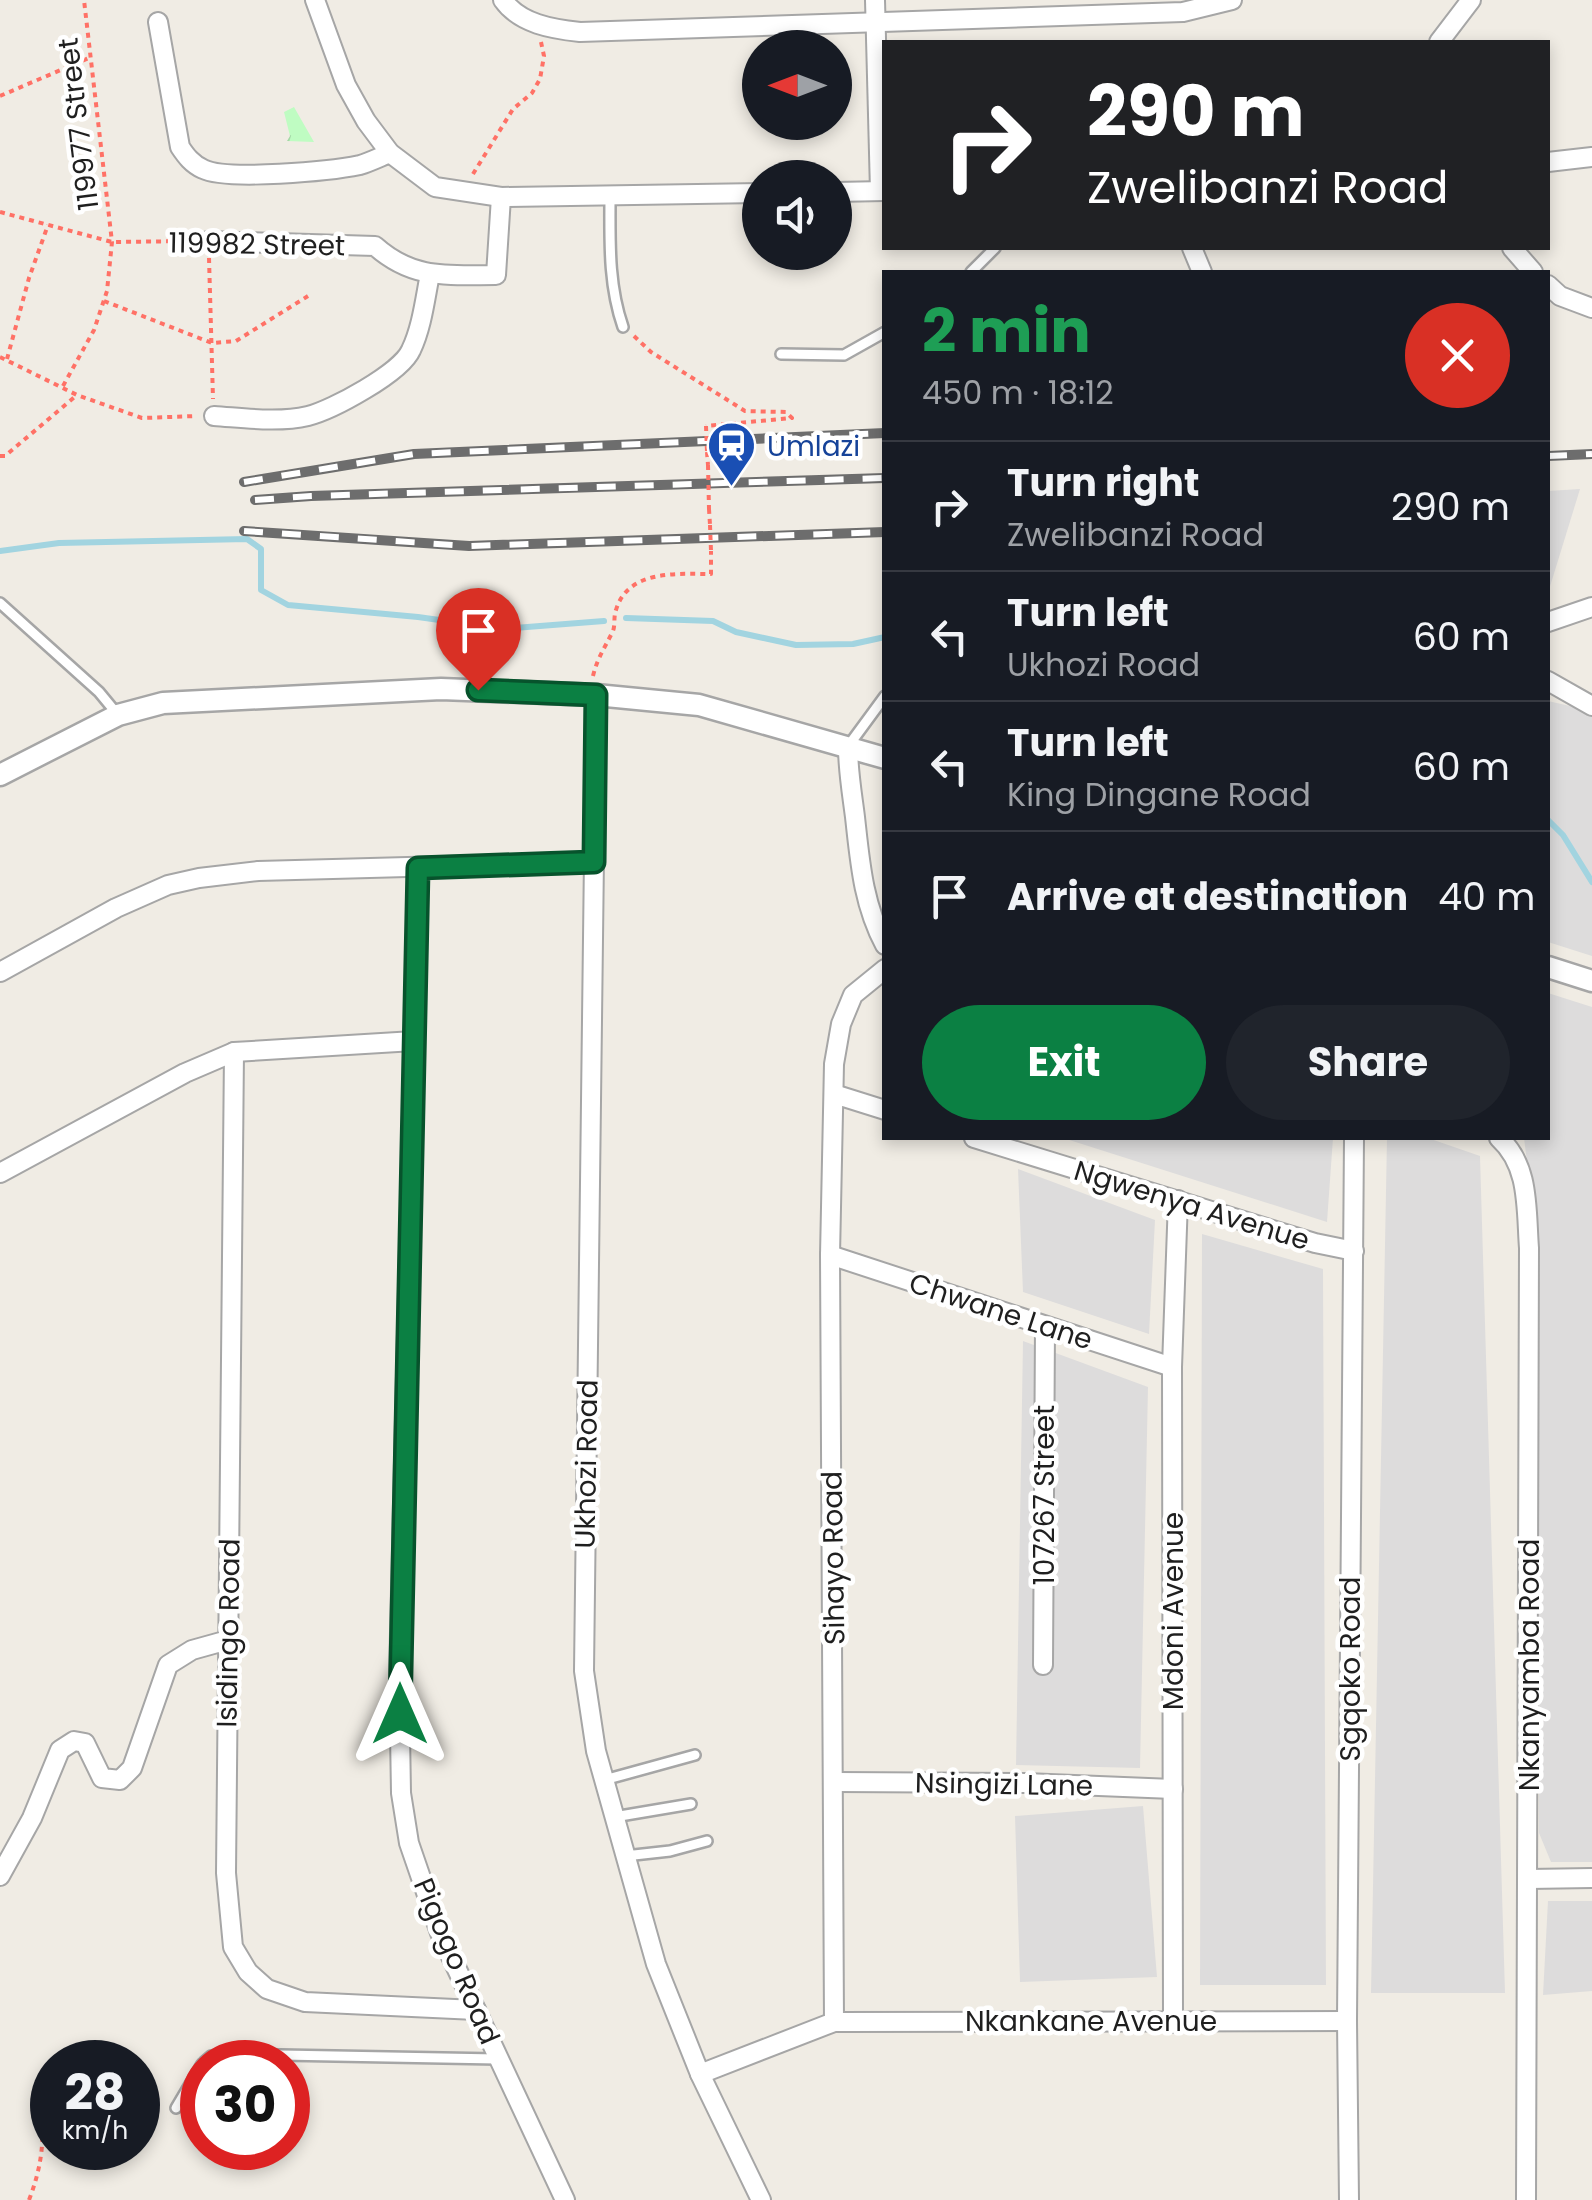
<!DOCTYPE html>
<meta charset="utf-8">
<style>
body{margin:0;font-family:Poppins,sans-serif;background:#20242c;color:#f1f3f6;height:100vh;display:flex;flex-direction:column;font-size:38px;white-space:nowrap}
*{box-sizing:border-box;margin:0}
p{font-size:32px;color:#9ea1a6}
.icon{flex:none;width:55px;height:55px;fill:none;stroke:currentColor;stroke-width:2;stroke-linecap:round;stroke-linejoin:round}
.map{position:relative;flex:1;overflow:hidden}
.panel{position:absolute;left:882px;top:270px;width:668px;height:870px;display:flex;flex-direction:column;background:#171b24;border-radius:0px;box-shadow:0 5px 15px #0003}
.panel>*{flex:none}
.guide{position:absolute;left:882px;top:40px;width:668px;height:210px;border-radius:0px;box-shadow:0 5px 15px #0003;background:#202124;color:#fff;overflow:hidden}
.needle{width:65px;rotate:270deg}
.tools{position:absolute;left:742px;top:30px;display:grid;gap:20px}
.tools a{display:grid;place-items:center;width:110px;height:110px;border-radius:50%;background:#171b24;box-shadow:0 5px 15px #0003;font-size:50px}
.speed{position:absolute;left:30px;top:2040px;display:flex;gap:20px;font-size:50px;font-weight:700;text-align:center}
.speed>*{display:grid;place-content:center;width:130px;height:130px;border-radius:50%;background:#171b24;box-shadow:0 5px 15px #0003;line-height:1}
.speed small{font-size:25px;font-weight:400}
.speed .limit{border:15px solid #d22;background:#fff;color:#111}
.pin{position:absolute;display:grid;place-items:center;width:85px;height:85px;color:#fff;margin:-102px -42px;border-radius:50% 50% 50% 0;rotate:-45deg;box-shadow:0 0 10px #0007}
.pin .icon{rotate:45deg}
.me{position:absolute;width:110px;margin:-55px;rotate:0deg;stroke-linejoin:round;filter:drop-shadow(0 0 8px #0008)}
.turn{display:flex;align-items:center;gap:35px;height:210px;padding:0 40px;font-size:45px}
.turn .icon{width:130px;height:130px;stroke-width:2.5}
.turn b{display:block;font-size:70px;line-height:85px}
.round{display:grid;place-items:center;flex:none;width:105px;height:105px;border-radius:52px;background:#20242c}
.headline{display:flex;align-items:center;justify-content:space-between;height:170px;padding:0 40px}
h1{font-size:60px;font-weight:700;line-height:75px;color:#1e9e55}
.action{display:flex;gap:20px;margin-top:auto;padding:20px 40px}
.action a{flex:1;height:115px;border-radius:60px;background:#0b8043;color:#fff;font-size:40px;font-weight:700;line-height:115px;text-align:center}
.action a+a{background:#20242c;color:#f1f3f6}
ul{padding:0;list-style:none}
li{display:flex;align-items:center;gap:30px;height:130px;padding:0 40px;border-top:2px solid #363941}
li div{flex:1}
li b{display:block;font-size:38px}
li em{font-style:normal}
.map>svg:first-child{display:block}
.residential{fill:#dddcdc}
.park{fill:url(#park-tufts)}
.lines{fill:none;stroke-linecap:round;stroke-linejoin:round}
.stream{stroke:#a2d4e0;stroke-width:6}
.service-casing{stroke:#a6a6a6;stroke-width:14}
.minor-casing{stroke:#a6a6a6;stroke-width:22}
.tertiary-casing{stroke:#a6a6a6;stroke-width:25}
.path{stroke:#ff7166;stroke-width:4;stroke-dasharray:5 5;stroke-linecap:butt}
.service{stroke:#fff;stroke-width:9}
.minor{stroke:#fff;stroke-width:18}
.tertiary{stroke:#fff;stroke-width:20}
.rail-casing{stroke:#6d6d6d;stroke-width:10}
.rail{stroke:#fff;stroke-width:6;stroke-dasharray:19;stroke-linecap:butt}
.path-bridge{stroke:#ff7166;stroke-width:4;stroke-dasharray:5 5;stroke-linecap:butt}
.route-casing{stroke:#07532c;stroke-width:25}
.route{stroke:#0b8043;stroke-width:18}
.labels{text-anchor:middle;stroke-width:9;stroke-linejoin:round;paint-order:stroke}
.street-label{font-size:28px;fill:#1f1f1f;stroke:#fff}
.transit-label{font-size:28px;fill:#164399;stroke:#fff;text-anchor:start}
</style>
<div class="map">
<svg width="1592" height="2200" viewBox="0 0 1592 2200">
<defs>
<pattern id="park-tufts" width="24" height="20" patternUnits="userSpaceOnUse" patternTransform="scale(2.5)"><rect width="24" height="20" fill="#bffcc2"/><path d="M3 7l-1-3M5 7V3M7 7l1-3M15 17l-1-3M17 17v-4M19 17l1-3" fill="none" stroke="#a4d8a6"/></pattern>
</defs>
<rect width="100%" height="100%" fill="#f0ece4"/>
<g class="residential">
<path d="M1580,489L1548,593V491Z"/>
<path d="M1548,701L1592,711V956L1548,942Z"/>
<path d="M1548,993L1592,1007V1862H1551L1539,1833L1538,1249L1524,1138H1548Z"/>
<path d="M1063,1138H1333L1327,1222Z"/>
<path d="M1387,1138H1428L1480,1156L1505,1993H1371Z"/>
<path d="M1018,1169L1155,1220L1149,1334L1023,1292Z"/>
<path d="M1202,1234L1323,1269L1326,1985H1200Z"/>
<path d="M1023,1341L1148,1387L1140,1768L1016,1765Z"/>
<path d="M1143,1806L1157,1977L1020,1982L1015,1816Z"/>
<path d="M1548,1901H1592V1991L1543,1995Z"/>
</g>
<path class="park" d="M294,107L314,142L287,141L290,136L284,112Z"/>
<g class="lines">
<g class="stream">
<path d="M0,551L59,543L247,539L261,549V590L288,605L418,617L503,629L604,621"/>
<path d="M626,618L713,621L736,632L796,645L853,644L885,637"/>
<path d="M1548,820L1563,835L1592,882"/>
</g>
<defs>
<g id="service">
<path d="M610,195C610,240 608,284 623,327"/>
<path d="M971,272L995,248"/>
<path d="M781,354L844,355L885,332"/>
<path d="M0,603L99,692L118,715"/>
<path d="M849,745L885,696"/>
<path d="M604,1780L695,1755"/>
<path d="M614,1817L691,1804"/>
<path d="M625,1856L670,1851L707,1841"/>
<path d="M204,2062L211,2056L221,2054L497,2059"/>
<path d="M176,2108L202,2064"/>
</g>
<g id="minor">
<path d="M315,0L346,85L366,121L390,153L435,187L501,197L760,193"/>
<path d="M503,0C520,24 552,29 580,32L1183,12L1232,0"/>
<path d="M875,0L880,191"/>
<path d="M158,22L180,147C186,156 192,164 203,169C227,181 331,171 360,165C370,162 380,157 390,153"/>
<path d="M1439,42L1471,0"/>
<path d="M1548,162L1592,157"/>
<path d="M835,192L885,191"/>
<path d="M208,241L375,246C413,280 448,275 496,275L501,197"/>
<path d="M1192,248L1202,272"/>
<path d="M1512,248L1533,272"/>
<path d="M1548,285L1560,296L1592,308"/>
<path d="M214,416C244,418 278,423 308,416C332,410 401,373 411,350C422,327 425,299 430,274"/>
<path d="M1548,622L1592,607"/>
<path d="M1548,681L1592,706"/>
<path d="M596,695L584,1671L596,1751L656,1964L700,2074L761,2200"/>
<path d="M848,747C848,771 852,793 855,817C860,862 863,904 885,945"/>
<path d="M418,868L399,1674L401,1793L409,1843L440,1933L565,2200"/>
<path d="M0,972L116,908L168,885L199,878L258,871L594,862"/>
<path d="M234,1052L226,1873L233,1947L248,1972L267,1989L305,2002L476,2010"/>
<path d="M834,1094L885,1110"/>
<path d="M974,1138L1315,1243L1354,1251"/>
<path d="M1499,1138C1530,1166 1526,1209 1529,1248L1526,2200"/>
<path d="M0,1173L185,1073L234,1052L414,1041"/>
<path d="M830,1255L1172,1367"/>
<path d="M1043,1665L1045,1326"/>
<path d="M835,1782L1025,1783L1173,1789"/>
<path d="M0,1876L32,1818L60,1750L74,1741L85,1743L102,1778L120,1780L132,1768L168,1665L192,1650L228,1640"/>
<path d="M1529,1879L1592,1878"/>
<path d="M834,2022L1347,2021"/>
<path d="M1173,2023L1172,1367L1178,1200"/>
<path d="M700,2074L834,2022L830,1255L834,1064L841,1024L853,995L885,969"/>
<path d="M1349,2200L1347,2021L1354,1138"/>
</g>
<g id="tertiary">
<path d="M0,775L118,715L163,703L441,689L596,695L699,705L885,758"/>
<path d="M1548,967L1592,981"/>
</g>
</defs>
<use href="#service" class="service-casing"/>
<use href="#minor" class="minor-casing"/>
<use href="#tertiary" class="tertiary-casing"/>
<g class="path">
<path d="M0,96L91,57"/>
<path d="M473,174L513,109L532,93L540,79L544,56L541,42"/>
<path d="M0,212L112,242L191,241"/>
<path d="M209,258L213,399"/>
<path d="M104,301L212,343L236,341L308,296"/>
<path d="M634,336L651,352L745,411L786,412L792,418L706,426"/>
<path d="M0,357L77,395L142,418L197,416"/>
<path d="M7,359L29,278L48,225"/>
<path d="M63,386L94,330L107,291L112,242L84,0"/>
<path d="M707,452L708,465"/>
<path d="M0,456H5L77,395"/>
<path d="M709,509L710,525"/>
<path d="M593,676C597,659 604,649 612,633C616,626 613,618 616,610C628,569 678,574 711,574V551"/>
<path d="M29,2200C40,2171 44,2148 42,2117"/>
</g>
<use href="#service" class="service"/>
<use href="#minor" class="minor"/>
<use href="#tertiary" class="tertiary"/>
<defs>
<g id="rail">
<path d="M1548,456L1592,454"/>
<path d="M244,482L414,454L885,433"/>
<path d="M255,500L311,496L885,478"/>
<path d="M244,531L469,546L885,532"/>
</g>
</defs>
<use href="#rail" class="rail-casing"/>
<use href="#rail" class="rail"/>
<g class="path-bridge">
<path d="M706,426L707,452"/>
<path d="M708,465L709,509"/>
<path d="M710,525L711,551"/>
</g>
</g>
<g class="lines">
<defs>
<path id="route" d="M400,1714L418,868L594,862L596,695L478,690"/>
</defs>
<use href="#route" class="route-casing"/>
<use href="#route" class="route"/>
</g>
<defs>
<symbol id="station-pin" viewBox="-11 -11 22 30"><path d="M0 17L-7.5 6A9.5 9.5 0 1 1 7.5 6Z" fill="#1a4fb4" stroke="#fff"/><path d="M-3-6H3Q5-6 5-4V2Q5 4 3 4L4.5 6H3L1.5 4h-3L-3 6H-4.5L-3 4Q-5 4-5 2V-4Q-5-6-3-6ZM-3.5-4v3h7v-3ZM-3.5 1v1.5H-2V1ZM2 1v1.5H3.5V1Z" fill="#fff"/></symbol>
</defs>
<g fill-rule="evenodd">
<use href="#station-pin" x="704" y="418" width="55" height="75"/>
</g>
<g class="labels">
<g class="street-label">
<text transform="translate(78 124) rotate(-97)" y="10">119977 Street</text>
<text transform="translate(257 244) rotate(1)" y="10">119982 Street</text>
<text transform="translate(1192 1205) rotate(17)" y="10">Ngwenya Avenue</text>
<text transform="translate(1001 1311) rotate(18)" y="10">Chwane Lane</text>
<text transform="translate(586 1464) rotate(-89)" y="10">Ukhozi Road</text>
<text transform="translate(1044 1495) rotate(-90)" y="10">107267 Street</text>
<text transform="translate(833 1558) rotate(-91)" y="10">Sihayo Road</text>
<text transform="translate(1173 1611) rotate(-90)" y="10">Mdoni Avenue</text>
<text transform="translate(228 1633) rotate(-89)" y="10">Isidingo Road</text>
<text transform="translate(1529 1665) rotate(-90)" y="10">Nkanyamba Road</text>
<text transform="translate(1350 1669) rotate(-90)" y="10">Sgqoko Road</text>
<text transform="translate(1004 1784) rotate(1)" y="10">Nsingizi Lane</text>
<text transform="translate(457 1961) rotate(67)" y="10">Pigogo Road</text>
<text x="1091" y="2031">Nkankane Avenue</text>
</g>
<g class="transit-label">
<text x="767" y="456">Umlazi</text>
</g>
</g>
</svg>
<div class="tools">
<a><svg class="needle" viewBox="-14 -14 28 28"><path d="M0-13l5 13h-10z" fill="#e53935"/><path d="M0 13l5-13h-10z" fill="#9ea1a6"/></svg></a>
<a><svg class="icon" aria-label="sound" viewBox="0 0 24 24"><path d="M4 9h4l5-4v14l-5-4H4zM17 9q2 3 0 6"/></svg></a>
</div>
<div class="speed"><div>28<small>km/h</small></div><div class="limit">30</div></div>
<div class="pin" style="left:478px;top:690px;background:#d93025"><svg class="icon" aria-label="arrive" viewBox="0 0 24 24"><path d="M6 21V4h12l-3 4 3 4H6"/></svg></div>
<svg class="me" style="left:400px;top:1714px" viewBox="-20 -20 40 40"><path d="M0-17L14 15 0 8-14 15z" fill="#0b8043" stroke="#fff" stroke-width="4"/></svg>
<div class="guide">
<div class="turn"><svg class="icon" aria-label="right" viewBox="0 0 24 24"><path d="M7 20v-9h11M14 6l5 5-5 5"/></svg><div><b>290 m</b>Zwelibanzi Road</div></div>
</div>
<section class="panel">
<div class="headline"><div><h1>2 min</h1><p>450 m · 18:12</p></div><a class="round" style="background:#d93025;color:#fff"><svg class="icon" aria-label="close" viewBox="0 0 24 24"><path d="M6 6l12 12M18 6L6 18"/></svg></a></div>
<ul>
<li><svg class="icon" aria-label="right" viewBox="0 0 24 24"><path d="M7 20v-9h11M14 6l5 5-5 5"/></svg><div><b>Turn right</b><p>Zwelibanzi Road</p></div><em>290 m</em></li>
<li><svg class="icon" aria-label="left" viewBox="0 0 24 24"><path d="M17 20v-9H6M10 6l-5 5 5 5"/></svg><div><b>Turn left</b><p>Ukhozi Road</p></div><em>60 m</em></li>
<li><svg class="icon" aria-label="left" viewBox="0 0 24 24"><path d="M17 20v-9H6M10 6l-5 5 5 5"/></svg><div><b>Turn left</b><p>King Dingane Road</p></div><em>60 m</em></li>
<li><svg class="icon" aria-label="arrive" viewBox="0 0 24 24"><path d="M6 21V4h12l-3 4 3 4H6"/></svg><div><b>Arrive at destination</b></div><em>40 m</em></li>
</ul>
<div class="action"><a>Exit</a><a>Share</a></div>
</section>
</div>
